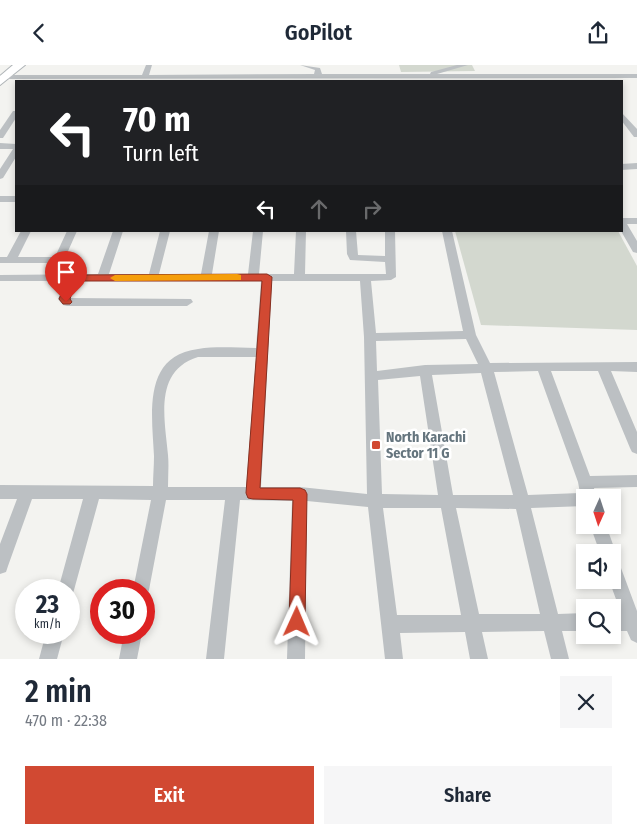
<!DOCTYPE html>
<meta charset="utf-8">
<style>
body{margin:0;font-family:"Fira Sans Condensed",sans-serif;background:#f6f6f7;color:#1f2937;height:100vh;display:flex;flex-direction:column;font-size:19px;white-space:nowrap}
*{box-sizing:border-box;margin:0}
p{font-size:16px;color:#747a83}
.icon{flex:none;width:28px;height:28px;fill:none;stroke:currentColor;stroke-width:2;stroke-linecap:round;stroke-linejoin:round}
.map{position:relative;height:594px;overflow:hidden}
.details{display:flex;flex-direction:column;background:#fff;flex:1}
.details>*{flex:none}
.top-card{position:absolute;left:15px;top:15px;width:608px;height:152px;border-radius:0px;box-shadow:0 2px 8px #0003;background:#202124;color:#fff;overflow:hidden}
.needle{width:32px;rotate:183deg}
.controls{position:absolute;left:576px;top:424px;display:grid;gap:10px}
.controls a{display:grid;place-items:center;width:45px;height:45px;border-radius:0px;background:#fff;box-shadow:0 2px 8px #0003;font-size:25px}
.speed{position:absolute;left:15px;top:514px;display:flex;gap:10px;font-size:25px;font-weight:700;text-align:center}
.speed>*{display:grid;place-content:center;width:65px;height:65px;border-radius:50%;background:#fff;box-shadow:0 2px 8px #0003;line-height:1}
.speed small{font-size:12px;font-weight:400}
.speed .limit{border:8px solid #d22;background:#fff;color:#111}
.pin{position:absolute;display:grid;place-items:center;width:42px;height:42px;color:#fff;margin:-51px -21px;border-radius:50% 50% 50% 0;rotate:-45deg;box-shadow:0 0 5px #0007}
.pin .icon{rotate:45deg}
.me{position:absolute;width:55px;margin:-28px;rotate:1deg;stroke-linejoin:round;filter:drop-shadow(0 0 4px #0008)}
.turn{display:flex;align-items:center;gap:18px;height:105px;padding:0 25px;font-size:22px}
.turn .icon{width:65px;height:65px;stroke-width:2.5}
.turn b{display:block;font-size:35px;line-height:42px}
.lanes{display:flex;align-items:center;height:48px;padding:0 25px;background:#0003;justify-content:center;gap:25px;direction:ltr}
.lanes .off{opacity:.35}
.round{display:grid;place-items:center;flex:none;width:52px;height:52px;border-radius:0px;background:#f6f6f7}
.head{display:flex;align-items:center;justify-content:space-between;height:85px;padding:0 25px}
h1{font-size:30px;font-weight:600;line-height:38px}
.primary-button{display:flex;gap:10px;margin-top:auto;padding:10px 25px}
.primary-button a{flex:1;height:58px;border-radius:0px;background:#d14932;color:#fff;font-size:20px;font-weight:600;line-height:58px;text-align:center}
.primary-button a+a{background:#f6f6f7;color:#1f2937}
header{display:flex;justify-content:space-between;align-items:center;height:65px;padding:0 25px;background:#fff;font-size:22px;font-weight:600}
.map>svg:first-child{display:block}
.green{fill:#d3d8cf}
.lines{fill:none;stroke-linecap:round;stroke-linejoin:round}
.secondary-casing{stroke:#afb4b7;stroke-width:2}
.street{fill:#bcc0c3;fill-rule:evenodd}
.secondary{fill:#fff;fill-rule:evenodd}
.route{fill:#d14932;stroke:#882f20}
.slow{fill:#f59e0b}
.poi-dot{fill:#d14932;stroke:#fff;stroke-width:2}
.labels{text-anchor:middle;stroke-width:5;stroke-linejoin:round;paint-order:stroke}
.poi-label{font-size:14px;font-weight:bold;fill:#65757e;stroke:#fff;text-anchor:start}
</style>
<header><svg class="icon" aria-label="back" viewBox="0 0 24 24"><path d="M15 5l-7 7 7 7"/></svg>GoPilot<svg class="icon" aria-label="share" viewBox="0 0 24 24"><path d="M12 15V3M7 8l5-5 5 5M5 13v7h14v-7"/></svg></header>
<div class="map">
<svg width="637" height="594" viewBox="0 0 637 594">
<rect width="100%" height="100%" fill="#f3f3f0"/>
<g class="green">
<path d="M399,0H472L475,6L401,7Z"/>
<path d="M455,166H618L637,201V265L481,260Z"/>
</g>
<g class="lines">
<defs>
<path id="secondary" d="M13,0H25L0,20V11Z"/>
</defs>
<use href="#secondary" class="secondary-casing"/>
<g class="street">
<path d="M146,0H152L149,10L314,9L315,5L300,0L320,3L322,9H430L431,7L457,0H468L437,9H637V13L0,14V10H142Z"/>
<path d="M13,46H16V53L3,73H0V65Z"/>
<path d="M621,47L637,64V72H634L621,55Z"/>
<path d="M0,78L16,79V92L3,113L0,114V104L13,84H16H0Z"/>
<path d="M637,98V104L621,105V99Z"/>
<rect x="0" y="131" width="16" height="6"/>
<path d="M621,153H637V159H627L637,176V188L633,187L621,166Z"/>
<path d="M21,166H31L18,192H55L67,166H77L61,202L56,205L51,202L52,198H0V192H7Z"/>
<path d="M113,166H123L109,209H149L160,166H170L159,209H201L209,166H219L212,209H248L253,166H263L259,209H294L296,166H306L305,209H386L385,197L350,195L347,189L346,166H356L358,190L385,191V166H395L396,212L391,215L371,216L376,268L463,266L442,166H452L476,270L490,298L637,297V307L611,306L637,367V389L632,387L630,383L598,306H551L590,411L637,410V422L594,423L596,432H585V441L531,443L558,549L585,548V566H562L569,594H551L544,566L482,567L488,594H470L465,567L400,568L403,594H385L368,442L307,436L305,594H287L292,436L240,435L224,594H206L225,435H166L149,525L147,531L144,532V525H133L151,435L99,434L74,525L72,531L69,532V525H58L83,434H32L8,501L6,507L0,509V479L17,434H0V420L153,421C153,411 154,401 154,391C152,350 142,291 198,284C217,281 237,283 256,283L261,216H77L70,233L191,234L193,237L187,241H67L63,240L58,234L66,216H0V210L98,209ZM272,216H360L364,272L367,429L300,422H261ZM466,274L478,299L425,300L377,306L376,276ZM198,292H256L246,422H168C168,411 169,401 168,390C165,355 153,306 198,292ZM538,306L578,417L580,428L528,430L494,307ZM481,308L513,430H453L432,310ZM420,311L438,430L382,429L378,315ZM383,443H441L461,550H397ZM456,443L516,444L540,549H479Z"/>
<path d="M590,460H606L616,488L613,494L618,495L637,546V578L631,575L627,566H612V548H621L609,515H612V488H600Z"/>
<path d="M46,568H64L57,594H39Z"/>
<path d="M124,568H142L137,594H119Z"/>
</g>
<use href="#secondary" class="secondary"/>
</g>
<path class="route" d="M267,209L272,212L260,423H300L305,425L307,429L305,557L302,563L297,565L291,563L289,557L293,435L253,434L248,433L246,428L262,216H76L70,234L72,237L70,239H63L59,234L68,213L73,210Z"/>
<path class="slow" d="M237,209L241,210V215L115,216L110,213L115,210Z"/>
<rect class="poi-dot" x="371" y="375" width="10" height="10" rx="2.5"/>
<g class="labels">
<g class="poi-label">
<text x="386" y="377">North Karachi<tspan x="386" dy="16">Sector 11 G</tspan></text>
</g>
</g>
</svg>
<div class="controls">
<a><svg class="needle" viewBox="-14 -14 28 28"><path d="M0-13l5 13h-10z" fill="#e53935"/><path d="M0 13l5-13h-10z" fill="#747a83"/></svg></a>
<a><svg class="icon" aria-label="sound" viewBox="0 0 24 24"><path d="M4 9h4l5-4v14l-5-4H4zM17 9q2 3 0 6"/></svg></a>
<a><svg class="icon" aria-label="search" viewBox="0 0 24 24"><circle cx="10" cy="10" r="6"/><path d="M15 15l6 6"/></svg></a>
</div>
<div class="speed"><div>23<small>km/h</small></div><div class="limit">30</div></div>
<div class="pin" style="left:66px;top:237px;background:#d93025"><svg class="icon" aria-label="arrive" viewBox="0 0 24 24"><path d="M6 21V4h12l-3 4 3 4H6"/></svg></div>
<svg class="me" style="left:297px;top:557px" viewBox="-20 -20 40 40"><path d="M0-17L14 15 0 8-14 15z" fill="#d14932" stroke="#fff" stroke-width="4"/></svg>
<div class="top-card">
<div class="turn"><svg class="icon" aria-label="left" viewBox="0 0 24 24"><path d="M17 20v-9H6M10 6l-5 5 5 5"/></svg><div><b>70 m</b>Turn left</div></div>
<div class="lanes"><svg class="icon" aria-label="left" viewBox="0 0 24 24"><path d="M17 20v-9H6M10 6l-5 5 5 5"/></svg><svg class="icon off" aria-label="ahead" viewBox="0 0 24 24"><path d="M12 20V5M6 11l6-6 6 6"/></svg><svg class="icon off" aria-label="right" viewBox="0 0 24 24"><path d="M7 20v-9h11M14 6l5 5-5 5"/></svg></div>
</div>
</div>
<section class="details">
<div class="head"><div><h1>2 min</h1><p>470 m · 22:38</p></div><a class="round"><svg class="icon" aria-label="close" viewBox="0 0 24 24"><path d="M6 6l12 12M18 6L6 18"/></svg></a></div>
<div class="primary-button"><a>Exit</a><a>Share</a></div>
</section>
